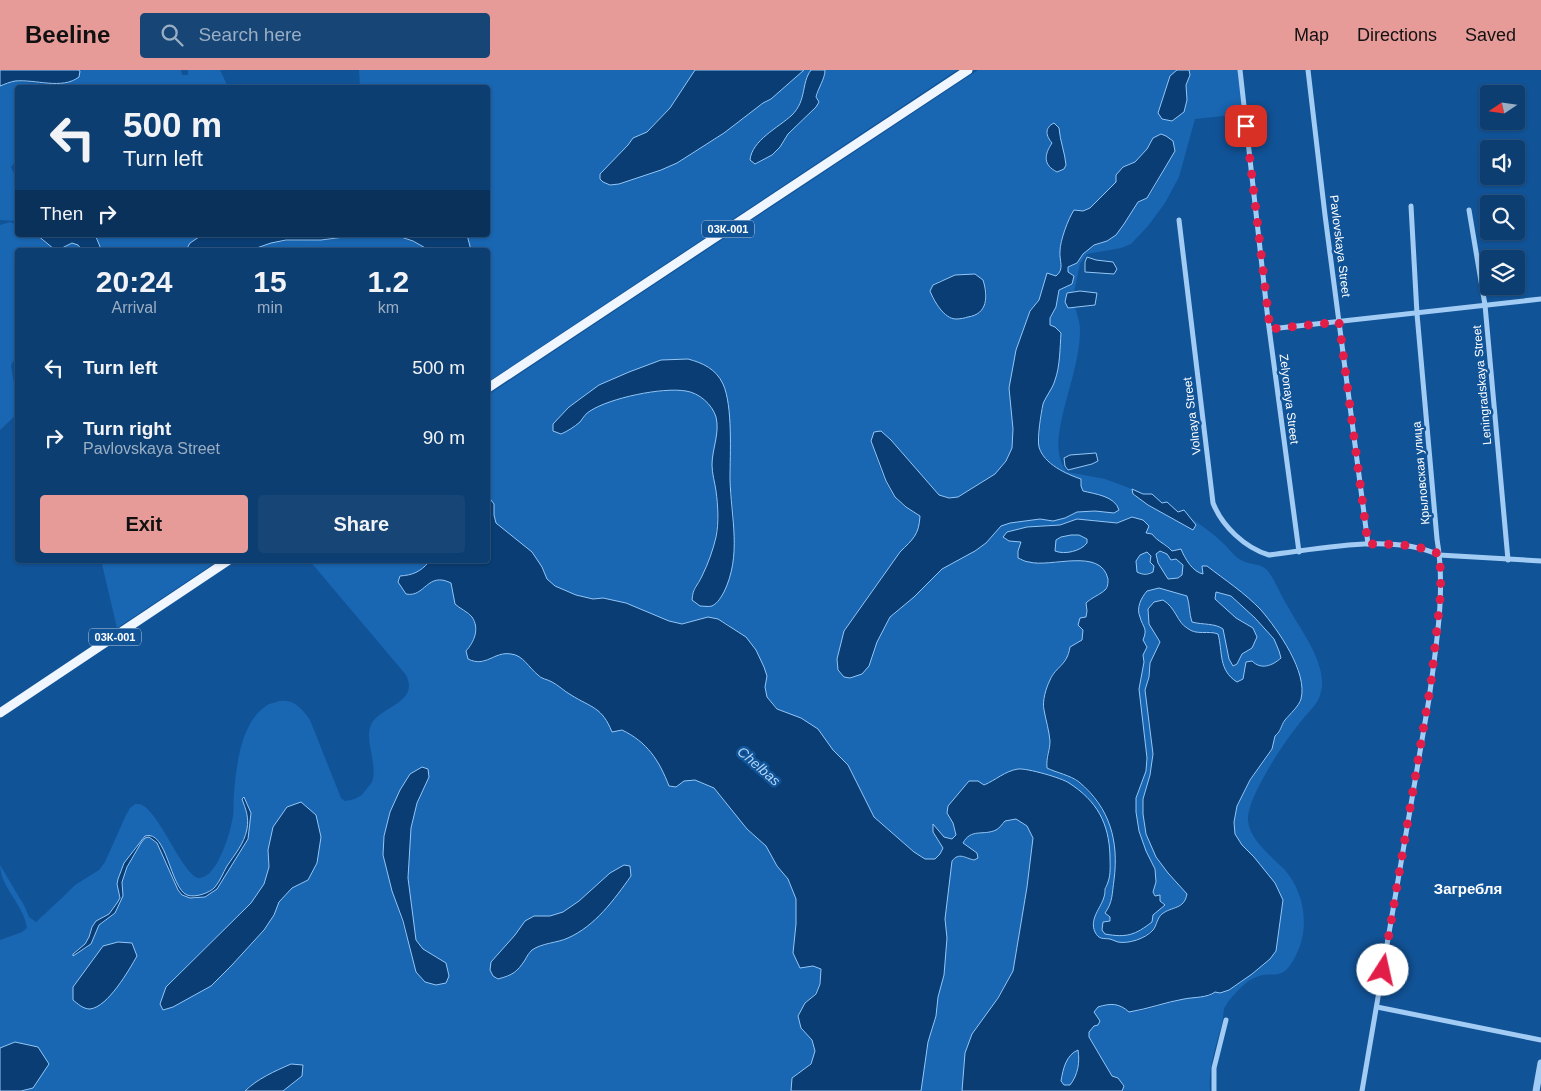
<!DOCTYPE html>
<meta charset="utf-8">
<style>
body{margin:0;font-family:Arial,sans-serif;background:#164576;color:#f1f3f6;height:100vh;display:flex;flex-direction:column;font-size:19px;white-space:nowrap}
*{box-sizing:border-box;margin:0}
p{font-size:16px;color:#9aaec3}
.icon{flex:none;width:28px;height:28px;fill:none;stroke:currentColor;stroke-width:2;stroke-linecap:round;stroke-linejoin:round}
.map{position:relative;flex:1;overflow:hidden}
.panel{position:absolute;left:15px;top:178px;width:475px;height:315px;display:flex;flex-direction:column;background:#0d3e71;border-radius:5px;box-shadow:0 1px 4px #0004,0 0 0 1px #2d5784}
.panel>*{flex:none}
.guide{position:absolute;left:15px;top:15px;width:475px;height:152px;border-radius:5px;box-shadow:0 1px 4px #0004,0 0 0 1px #2d5784;background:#0d3e71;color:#f1f3f6;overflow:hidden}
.needle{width:32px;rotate:257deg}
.buttons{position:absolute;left:1480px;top:15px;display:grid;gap:10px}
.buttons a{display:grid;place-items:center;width:45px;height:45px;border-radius:5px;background:#0d3e71;box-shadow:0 1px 4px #0004,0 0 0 1px #2d5784;font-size:25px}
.pin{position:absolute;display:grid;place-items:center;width:42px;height:42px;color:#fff;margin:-21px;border-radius:10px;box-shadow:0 2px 8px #0006}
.me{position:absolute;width:55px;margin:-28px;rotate:10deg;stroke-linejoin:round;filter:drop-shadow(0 0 4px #0008)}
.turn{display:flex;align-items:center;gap:18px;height:105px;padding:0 25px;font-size:22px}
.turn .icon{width:65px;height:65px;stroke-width:2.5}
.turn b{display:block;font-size:35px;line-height:42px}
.then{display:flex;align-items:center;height:48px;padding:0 25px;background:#0003;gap:10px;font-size:19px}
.eta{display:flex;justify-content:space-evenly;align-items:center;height:85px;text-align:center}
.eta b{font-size:30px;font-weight:600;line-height:35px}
.button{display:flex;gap:10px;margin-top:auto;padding:10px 25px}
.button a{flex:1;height:58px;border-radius:5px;background:#e69b98;color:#111;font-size:20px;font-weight:600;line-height:58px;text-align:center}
.button a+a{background:#164576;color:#f1f3f6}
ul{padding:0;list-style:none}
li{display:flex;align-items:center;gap:15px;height:70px;padding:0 25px}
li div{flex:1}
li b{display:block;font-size:19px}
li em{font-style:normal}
header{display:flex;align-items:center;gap:30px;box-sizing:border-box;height:70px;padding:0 25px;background:#e69b98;color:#111}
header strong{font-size:24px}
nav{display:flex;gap:28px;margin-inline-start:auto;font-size:18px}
.search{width:350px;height:45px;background:#164576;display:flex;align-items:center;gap:12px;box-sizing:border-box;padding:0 18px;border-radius:5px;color:#9aaec3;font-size:19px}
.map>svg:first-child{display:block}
.green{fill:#1966b2;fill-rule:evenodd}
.water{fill:#0a3d73;stroke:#94c7f7;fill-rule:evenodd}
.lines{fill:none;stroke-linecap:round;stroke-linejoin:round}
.minor{stroke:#a2ccf4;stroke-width:5}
.tertiary{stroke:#a2ccf4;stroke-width:7}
.primary{stroke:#eff6ff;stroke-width:9}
.route{stroke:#e11d48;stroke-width:9;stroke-dasharray:0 16.2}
.labels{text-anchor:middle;stroke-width:5;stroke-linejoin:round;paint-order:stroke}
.shield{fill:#115397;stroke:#b8cbe0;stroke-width:1}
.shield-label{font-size:11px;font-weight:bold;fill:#fff}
.street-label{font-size:12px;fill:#fff;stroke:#115397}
.water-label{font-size:14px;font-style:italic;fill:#afd5fa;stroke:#115397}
.quarter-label{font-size:15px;font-weight:bold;fill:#fff;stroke:#115397}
</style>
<header>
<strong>Beeline</strong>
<div class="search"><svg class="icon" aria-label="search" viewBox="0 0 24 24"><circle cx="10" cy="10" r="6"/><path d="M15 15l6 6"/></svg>Search here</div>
<nav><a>Map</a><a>Directions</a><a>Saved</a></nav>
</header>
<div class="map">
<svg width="1541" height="1021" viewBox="0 0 1541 1021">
<rect width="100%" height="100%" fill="#115397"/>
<g class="green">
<path d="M78,0H181L182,5H188V0H220L228,17L18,18L17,90L11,97L17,110V151L0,150V16L16,11L44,14L74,11L80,1Z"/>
<path d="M359,0H695L670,38L647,62L633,68L600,109L603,112L610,115L619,114L661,100L677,93L724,63L763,33L771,29L804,0H811C803,10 806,26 798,38C790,51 774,60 762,70L761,91L772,85L780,77L788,64L816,37L819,16L825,5V0H957L488,312V180H471L467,165H488V18L360,17Z"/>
<path d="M978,0H1177L1170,6L1158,43L1187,30L1186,15L1190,5L1189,0H1238L1242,44L1195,49L1179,107L1165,133L1148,156L1131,174L1121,178L1087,184L1080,194L1074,222L1067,223L1068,238L1075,237C1077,245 1080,252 1080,260C1080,294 1063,332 1059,365C1057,377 1059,393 1067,402L1105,409L1132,419L1133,425L1148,435L1193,460L1196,455L1192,449C1204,457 1215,465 1225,475C1230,480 1235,487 1241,490C1249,495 1259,493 1266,499C1274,507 1281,526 1287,535C1300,560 1332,598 1319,628C1315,637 1308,642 1303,649C1287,667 1246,728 1248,751C1250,770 1271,786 1284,799C1304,821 1310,856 1297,883C1281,917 1274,897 1252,909C1243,914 1228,930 1224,939C1223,944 1223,950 1222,954C1216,975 1208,999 1210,1021H1122L1124,1016L1118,1008L1112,1006L1089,967V962L1094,956V942L1098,937L1115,934L1140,941L1183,929L1200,926H1209L1215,922L1220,923L1229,920L1252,904L1276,881L1282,830L1275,813L1254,787L1242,775L1235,764L1234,752L1237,736L1250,711L1272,680L1275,666L1280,662L1283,653L1301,631L1299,600L1292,584L1272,555L1260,539L1235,517L1207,496L1204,504L1198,503L1185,488L1172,481L1167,475L1158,472L1152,464H1146L1132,447L1117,453L1077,449L1060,455L1027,457L1009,471L1022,472L1018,481C1027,485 1038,492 1047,493C1063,494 1101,483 1107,505C1108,510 1109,515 1105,520C1102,523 1091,528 1086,533L1087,541L1082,570L1070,577L1068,587L1051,607L1043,638L1049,660L1050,674L1046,688L1057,703C1072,706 1080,713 1089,723C1113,750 1119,775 1114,810C1112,823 1113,832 1105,843L1110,847V851L1153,845L1159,839L1160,831L1153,822L1156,812L1155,799L1146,781L1139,761L1136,742V728L1146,701L1147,688L1139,619L1144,592L1142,570L1144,557L1139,546L1140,530L1147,521L1159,518L1187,526L1190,536V545L1205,555L1217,554L1223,559L1229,589L1237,594L1242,584L1252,578L1253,558L1236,548L1215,529L1216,522L1231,526L1255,548L1274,569L1280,581L1281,588C1270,598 1258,596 1244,599L1243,610L1237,612L1230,608L1225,598L1220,585V572L1211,561C1188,568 1181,551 1170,535L1155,565L1160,572L1150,593L1149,607L1145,620L1153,684L1150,705L1143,729V744L1146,764L1168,803L1187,824L1186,830L1178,838L1163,843L1152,860L1141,868L1128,872H1118L1110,869L1103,870L1097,867L1094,859V848L1105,826L1111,796L1090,730L1078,719L1065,711L990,713L947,743L953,753L956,765L952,769L944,767L933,755V762L943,778L940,784L935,789H925L914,782L874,747L848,695L833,680L788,643L778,639L767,627L765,617L767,606L734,560L728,554L718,549L708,547L682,554L669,551L653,544L604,528L593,529L576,525L565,521L554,516L547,509L542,497L496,453L494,445V434L488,426V325ZM1154,68L1167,94C1162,103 1154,121 1147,128C1145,130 1140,130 1137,133C1128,142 1125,156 1115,165C1108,172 1098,171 1091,177C1082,184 1079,192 1068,197V202L1073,214L1059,220L1056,237L1050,248V255L1055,257L1056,309L1043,333L1040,359L1039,377L1044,386L1055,397L1066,404L1081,409L1080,416L1083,421L1110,429L1105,442L1095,441L1077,442L1065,448L1053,451L1040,449L1010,453L1000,456L986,473L942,499L914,527L890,547L877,572L869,596L844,561L900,482C914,468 919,466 920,446C911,441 901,435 895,427C883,412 877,389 871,371L891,370L939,425L949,428L958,427L995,404L1006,391L1012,378L1013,359L1011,338L1025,257L1030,241L1039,230L1047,204L1056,206C1065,198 1059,191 1060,181C1060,171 1068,149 1074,141H1083L1090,139L1116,112L1123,97L1135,92L1147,79ZM941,210H983L987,222L986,234L933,229L930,221L933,215ZM723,314L730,376L731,421L734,447L721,528L712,535L700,536L693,520C714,491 720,457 716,422C715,413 712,404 712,395C712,377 725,352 711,336C705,329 694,322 685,321C663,318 607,328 589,341C585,344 582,349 579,353L585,326L599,315Z"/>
<path d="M10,152L17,155L18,165H37C52,179 54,182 72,173L78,175L82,180H18V257L16,264C20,274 17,287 11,295L15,319L17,321V344L0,360V155Z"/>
<path d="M94,165H202L190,173L186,180H104L101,179L96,167Z"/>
<path d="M360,165L401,166L429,180H251C273,169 297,171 321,170C334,169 347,167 360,165Z"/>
<path d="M1071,465H1079L1087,469L1088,473C1081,481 1065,485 1055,481L1056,470L1061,467Z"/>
<path d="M1160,481L1176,488L1184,495L1183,505L1178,508L1168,510L1158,493L1156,484Z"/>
<path d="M1147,482C1153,487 1155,495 1153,502L1141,504L1137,502L1136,491L1140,485Z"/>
<path d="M101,490H219L117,558Z"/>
<path d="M309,490H428L429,492C420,502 413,505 400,506L418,523C424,517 434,508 444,509C446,509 449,511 451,513C452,522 456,530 461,538C464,542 467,543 470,546C481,556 474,572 466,581L474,592H484L495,586L509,583L518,585L539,607L552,612L571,625L595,637L607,649L612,662L621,659C647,673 659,690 669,716L676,717L684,711L695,710L714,718L747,759L766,776L777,796L788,809L796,829V854L793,883L800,898L813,896L821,899C819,917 820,921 805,933L801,958C804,962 810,966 812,970C822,988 805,1000 792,1008L791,1021H283L302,1006L250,1015L245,1021H21L33,1018L15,972L0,978V870L22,862L27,858C23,833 0,817 0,795L25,837L29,847L36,852L64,826L75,815L99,800L105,792L126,745L130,738L135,734C137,734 141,734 142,735C160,743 185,810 200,808C208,807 213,799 217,793C225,778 230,763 233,746C234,739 233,731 234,723C236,697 241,652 266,636C268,634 273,633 276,632C292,627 302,638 310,650L341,728L345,731C353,730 360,728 365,721C367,718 370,715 372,712C379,692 360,664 375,649C390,634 418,630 406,605ZM429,707L417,733L411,758L408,808L416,870L423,879L446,893L411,883C404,856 394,829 388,802C386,795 383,789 383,783C383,760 391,740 400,720ZM244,728L251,743L248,769L217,819L195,829L182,825L178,820L157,773L149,767L145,768L141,773L127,797L122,812L123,826L115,843L99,855L94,866L92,871L87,878L73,885V883L85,874L89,867L92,857L96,851L109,844L117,833L120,828L118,809L124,793L145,766L156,768L159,771C164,784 175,815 184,823C191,829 207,824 213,819C219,814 223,803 227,796C235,784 244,774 247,759C249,747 246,740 242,729ZM268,780L308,810L292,818L279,832L274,845L264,860L232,895L211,916L166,917L251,833L264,814L269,797ZM630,796L631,807L602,842L550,874L541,876L530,881L517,901L507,907L498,909L493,906L491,892L515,865L525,852L534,846H550L563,842L579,831L610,803Z"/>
<path d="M1016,749L1027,756L1033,768L1027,817L1013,901L965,983L962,1021H921L928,972L936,946L938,927L944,905L947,868L945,849L952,791L956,786L961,785L967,788L977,783L963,773L967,766L973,763H986L1005,751Z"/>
<path d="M1078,980C1079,992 1078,1005 1070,1015H1064L1061,1011C1063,999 1066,985 1078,980Z"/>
</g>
<g class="water">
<path d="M0,0H78L80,1L79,7C62,20 35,9 15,11C10,12 5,14 0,16Z"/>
<path d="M695,0H804L771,29L763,33L724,63L677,93L661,100L619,114L610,115L603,112L600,109V104L628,75L633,68L647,62L670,38Z"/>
<path d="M825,0C825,9 818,18 816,27L819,32L816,37L788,64L780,77L772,85L755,94L750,90C752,70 778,58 792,45C807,30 801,13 811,0Z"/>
<path d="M1177,0H1189L1190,5L1186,15L1187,30L1184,42L1172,51L1162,49L1158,43L1170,6Z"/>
<path d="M1054,53L1059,58C1060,71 1065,83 1066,95L1064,99L1057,102C1043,95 1044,85 1052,73C1046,66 1044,58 1054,53Z"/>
<path d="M1161,64L1166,66L1173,71L1175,81L1147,128L1138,132L1124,154L1116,165L1107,171L1094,175L1083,184L1077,193L1068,197V202L1074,206L1072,214L1059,220L1056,237L1050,248V255L1055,257L1061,263C1060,277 1060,297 1055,310C1053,318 1046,326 1043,334C1041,344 1037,368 1039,377C1044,394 1066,404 1081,409V416L1083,421C1095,424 1115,426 1119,440L1114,443L1095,441L1077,442L1065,448L1053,451L1040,449L1010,453L1001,456L986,473L975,481L942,499L914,527L890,547L877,572L869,596L862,604L850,608L844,607L838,600L837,589L844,561L900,482C913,469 919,465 920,446L906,437L895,427L886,411L871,371L874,362L881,361L891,370L939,425L949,428L958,427L995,404L1006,391L1012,378L1013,359L1009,318L1016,280L1030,241L1039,230L1047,203L1056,206C1065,199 1059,191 1060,181C1060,171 1068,149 1074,140L1083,141L1090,138L1116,112V105L1123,97L1135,92L1147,79L1153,68Z"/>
<path d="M37,165H94L96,167L101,179L104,180H82L78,175L72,173L60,179H54Z"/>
<path d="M202,165H360L321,170H286L271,173L251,180H186L190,173Z"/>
<path d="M395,165H467L471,180H429L413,171Z"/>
<path d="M1087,187L1096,190L1113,192L1117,199L1114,204L1085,202V192Z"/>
<path d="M975,204L983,210C988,226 988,244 968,247C965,248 960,249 956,249C944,249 934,231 930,221L933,215L955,205Z"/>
<path d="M1080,221L1097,223L1095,235L1068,238L1065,232L1067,223Z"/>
<path d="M688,289C703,293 716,299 723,314C733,336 730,384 730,409C731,448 742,485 724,522C721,527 718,533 712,536C709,537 703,536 700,536L692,530C693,517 697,517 702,506C708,494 713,480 716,467C719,452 718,436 716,421C715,413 712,404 712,395C712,379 720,363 716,347C712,334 699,323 686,321C662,317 610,328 590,341C586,343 583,348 580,352C574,357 568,361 561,364L553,361V354L569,337L599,315L629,302L661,290Z"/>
<path d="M1096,383L1098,391L1092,394L1068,400L1065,396L1064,388L1070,385Z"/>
<path d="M1132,419L1143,424H1152L1162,433L1167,432L1178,442L1184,440L1196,455L1193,460L1148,435L1133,424Z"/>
<path d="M488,426L494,434V445L496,453L532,482L542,497L547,509L555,516L576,525L593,529L603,528L626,533L669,551L682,554L708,547L718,549L746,567L756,580L764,597L767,606L765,617L767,627L777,639L801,648L818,659L833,680L848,695L874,747L914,782L925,789H935L940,784L943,778L933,762V754L944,767L952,769L956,765L953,753L947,743L948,736L969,711H978L984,715C996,710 1005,701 1018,699C1027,698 1062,708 1069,713C1097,731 1109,753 1110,786C1110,794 1111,804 1108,812C1107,815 1106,817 1105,819C1105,822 1105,824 1104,827C1101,838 1089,849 1095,862C1099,870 1103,868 1110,869C1113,870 1115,871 1118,872C1128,874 1145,869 1153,860C1157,855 1157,848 1162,844C1172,836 1184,840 1187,824L1168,803L1156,787L1146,764L1143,744V729L1150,705L1153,684L1145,620L1149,607L1150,593L1160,572L1149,554L1148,539L1154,532L1163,530C1176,538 1177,552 1187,558C1197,566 1208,560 1218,564C1223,582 1218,600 1237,612L1243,609L1246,592L1252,591C1261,600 1272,596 1281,588L1279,581L1274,569L1255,548L1231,526L1216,522L1215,529L1236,548L1253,558L1257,567L1252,578L1242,584L1237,594L1233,596L1229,589L1223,559C1215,553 1203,555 1192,552C1189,544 1190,535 1187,526L1159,518L1147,521C1141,528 1136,538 1140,547C1143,558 1148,558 1143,570L1147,577L1143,585L1144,592L1139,619L1147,688L1146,701L1136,728V742L1139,761L1146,781L1155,799L1156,812L1153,822L1155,826L1160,825V831L1165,835L1153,845L1152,852C1135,865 1127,868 1105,864L1102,860L1103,852L1110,851V847L1105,843C1113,832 1112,823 1114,810C1119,771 1110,738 1079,712C1070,705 1057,703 1047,698C1046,686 1050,681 1050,671C1049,660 1046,651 1044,640C1042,631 1046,618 1050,610C1056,596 1067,596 1070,577L1082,570L1083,560L1078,555L1080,548L1086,547L1087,541L1086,533C1091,528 1101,524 1105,520C1108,517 1108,513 1108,509C1101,477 1051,498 1029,492C1025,492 1021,489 1018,488V481L1021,472L1009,471L1003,467L1007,462L1027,457L1060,455L1077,449L1117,453L1132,447L1143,450L1149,456L1146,463L1152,464C1158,472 1166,474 1172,481L1181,479C1185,489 1193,502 1203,504L1202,496H1207C1225,510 1245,523 1261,540C1278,560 1308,602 1301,629C1299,636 1290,644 1285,650C1280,657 1282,660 1275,666L1272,679L1250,710L1237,736L1234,752L1235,764L1242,775L1254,787L1275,813L1283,830L1276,881L1270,889L1252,904L1229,920L1220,923L1215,922C1207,928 1194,927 1184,929C1166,932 1148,939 1129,942C1119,933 1111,933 1098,937L1094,942L1100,951L1098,955L1094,956L1089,962V967L1112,1006L1118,1008L1124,1016L1122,1021H962L965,983L972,964L998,928L1013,901L1027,817L1033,768L1027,756L1016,749L1005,751C1002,754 1000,758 996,760C983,766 971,758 963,773L977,783L978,788L974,790C965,788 959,782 952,791L945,849L947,868L944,905L938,927L936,946L928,972L921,1021H791L792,1008L811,994L815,981L812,970L801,958L798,946L805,933L816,924L820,914L821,899L813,896L800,898L793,883L796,854V829L788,809L777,796L766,776L747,759L714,718L695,710L684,711L676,717L669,716C659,690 647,672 622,660L612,662C602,637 592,638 571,625C564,621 558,615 552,612C547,609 541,609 538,605C529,598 523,585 511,584C494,581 486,598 468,589L466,581C474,572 480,559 472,547C468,542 459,538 455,534L451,513C427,501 425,528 406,524L398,512L400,506C413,505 420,502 429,492L428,490H488ZM1071,465H1079L1087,469V473C1081,481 1065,485 1055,481L1056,470L1061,467ZM1160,481L1167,484L1171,490L1176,489L1183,495L1182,505L1178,508L1168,509L1158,493L1156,484ZM1147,482L1151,486L1150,492L1154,496L1153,502C1147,505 1143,505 1137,502L1136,491L1140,485ZM1078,980C1080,992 1078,1005 1070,1015H1064L1061,1011C1063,999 1066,985 1078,980Z"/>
<path d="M422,697L428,699L429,707L417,733L411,758L408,808L416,870L423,879L446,893L449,906L446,913L436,915L425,912L416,902L403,851L392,821L383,785L384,766L390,742L400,720L410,704Z"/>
<path d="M244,727L251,743L248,769L217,819L205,827L190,828L182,825L178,820L157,773L149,767L145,768L141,773L127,797L122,812L123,826L115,843L99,855L91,874L73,886V884L85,874L89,867L92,857L96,851L109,844L117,833L120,828L117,814L118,809L124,793L145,766C167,759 170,818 187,825C195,828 210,823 215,817C220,811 223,803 227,796C235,784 244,774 247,759C249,747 246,740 242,729Z"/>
<path d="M301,732L316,745L321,767L317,793L308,810L292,818L279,832L274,845L264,860L232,895L211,916L173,937L163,940L160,934L166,917L251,833L264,814L269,797L268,780L273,757L287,737Z"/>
<path d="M624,795L630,796L631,806C614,830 595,856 568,868C557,873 542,873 532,880C529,883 527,886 525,890C517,902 513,905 498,909L493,906L490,900L491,892L515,865L525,851L534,846H550L563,842L579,831L610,803Z"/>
<path d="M118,872L132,873L137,886C129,900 108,937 90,939C83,939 78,934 73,930V917L103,876Z"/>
<path d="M15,972L38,977L49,994L33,1018L21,1021H0V978Z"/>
<path d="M291,994L303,995L302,1006L283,1021H245C257,1009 275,1001 291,994Z"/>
</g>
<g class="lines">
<g class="minor">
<path d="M1240,0L1268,250L1299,482"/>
<path d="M1308,0L1325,145L1368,474"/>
<path d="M1469,140L1485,235L1508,490"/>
<path d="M1179,150L1213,433C1222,456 1245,478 1269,485C1320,479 1392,463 1439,485L1541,491"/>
<path d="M1270,259L1541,229"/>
<path d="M1377,937L1541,970"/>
<path d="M1214,1021V998L1226,950"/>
<path d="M1362,1021L1429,629C1436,576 1446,522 1437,469L1417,244L1411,136"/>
</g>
<path class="tertiary" d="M1536,1021L1541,993"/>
<g class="primary">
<path d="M488,318L968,0"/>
<path d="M0,643L229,490"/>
</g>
</g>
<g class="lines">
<path class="route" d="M1246,56L1270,259L1339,252L1368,474C1392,474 1417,474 1439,484L1441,505L1440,531L1431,613L1383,900"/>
</g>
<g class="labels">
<g class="shield">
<rect x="702" y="150.5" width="52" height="17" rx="4"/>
<rect x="89" y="558.5" width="52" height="17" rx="4"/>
</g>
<g class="shield-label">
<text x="728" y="163">03К-001</text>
<text x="115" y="571">03К-001</text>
</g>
<g class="street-label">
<text transform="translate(1340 176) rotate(83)" y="4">Pavlovskaya Street</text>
<text transform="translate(1482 315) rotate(-95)" y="4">Leningradskaya Street</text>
<text transform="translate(1289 329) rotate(83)" y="4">Zelyonaya Street</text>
<text transform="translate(1192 346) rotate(-97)" y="4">Volnaya Street</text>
<text transform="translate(1421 403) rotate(-95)" y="4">Крыловская улица</text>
</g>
<g class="water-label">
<text transform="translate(759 696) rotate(41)" y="5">Chelbas</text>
</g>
<g class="quarter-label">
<text x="1468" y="824">Загребля</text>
</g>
</g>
</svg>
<div class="buttons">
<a><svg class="needle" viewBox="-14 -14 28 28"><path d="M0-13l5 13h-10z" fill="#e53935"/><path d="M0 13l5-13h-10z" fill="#9aaec3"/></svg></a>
<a><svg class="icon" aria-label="sound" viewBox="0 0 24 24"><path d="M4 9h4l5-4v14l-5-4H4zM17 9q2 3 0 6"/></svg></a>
<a><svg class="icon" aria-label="search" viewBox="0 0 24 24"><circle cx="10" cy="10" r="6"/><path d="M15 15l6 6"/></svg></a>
<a><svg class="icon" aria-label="layers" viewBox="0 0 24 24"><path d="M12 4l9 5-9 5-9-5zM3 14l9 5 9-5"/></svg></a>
</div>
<div class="pin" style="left:1246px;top:56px;background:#d93025"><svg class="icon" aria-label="arrive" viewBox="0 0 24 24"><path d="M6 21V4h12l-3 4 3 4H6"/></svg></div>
<svg class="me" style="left:1383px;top:900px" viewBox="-20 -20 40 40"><circle r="19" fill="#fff"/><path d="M0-13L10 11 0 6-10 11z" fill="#e11d48"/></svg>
<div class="guide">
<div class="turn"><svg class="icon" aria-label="left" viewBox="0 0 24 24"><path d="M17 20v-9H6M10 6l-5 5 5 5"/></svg><div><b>500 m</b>Turn left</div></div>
<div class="then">Then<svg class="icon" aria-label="right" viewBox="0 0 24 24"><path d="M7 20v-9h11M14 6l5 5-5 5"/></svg></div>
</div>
<section class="panel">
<div class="eta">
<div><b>20:24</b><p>Arrival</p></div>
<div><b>15</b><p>min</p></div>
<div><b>1.2</b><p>km</p></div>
</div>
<ul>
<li><svg class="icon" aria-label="left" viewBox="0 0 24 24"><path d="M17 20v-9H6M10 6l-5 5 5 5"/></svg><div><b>Turn left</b></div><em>500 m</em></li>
<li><svg class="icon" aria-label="right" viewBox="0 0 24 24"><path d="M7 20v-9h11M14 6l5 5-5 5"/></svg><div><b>Turn right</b><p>Pavlovskaya Street</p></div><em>90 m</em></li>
</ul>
<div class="button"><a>Exit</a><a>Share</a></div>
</section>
</div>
